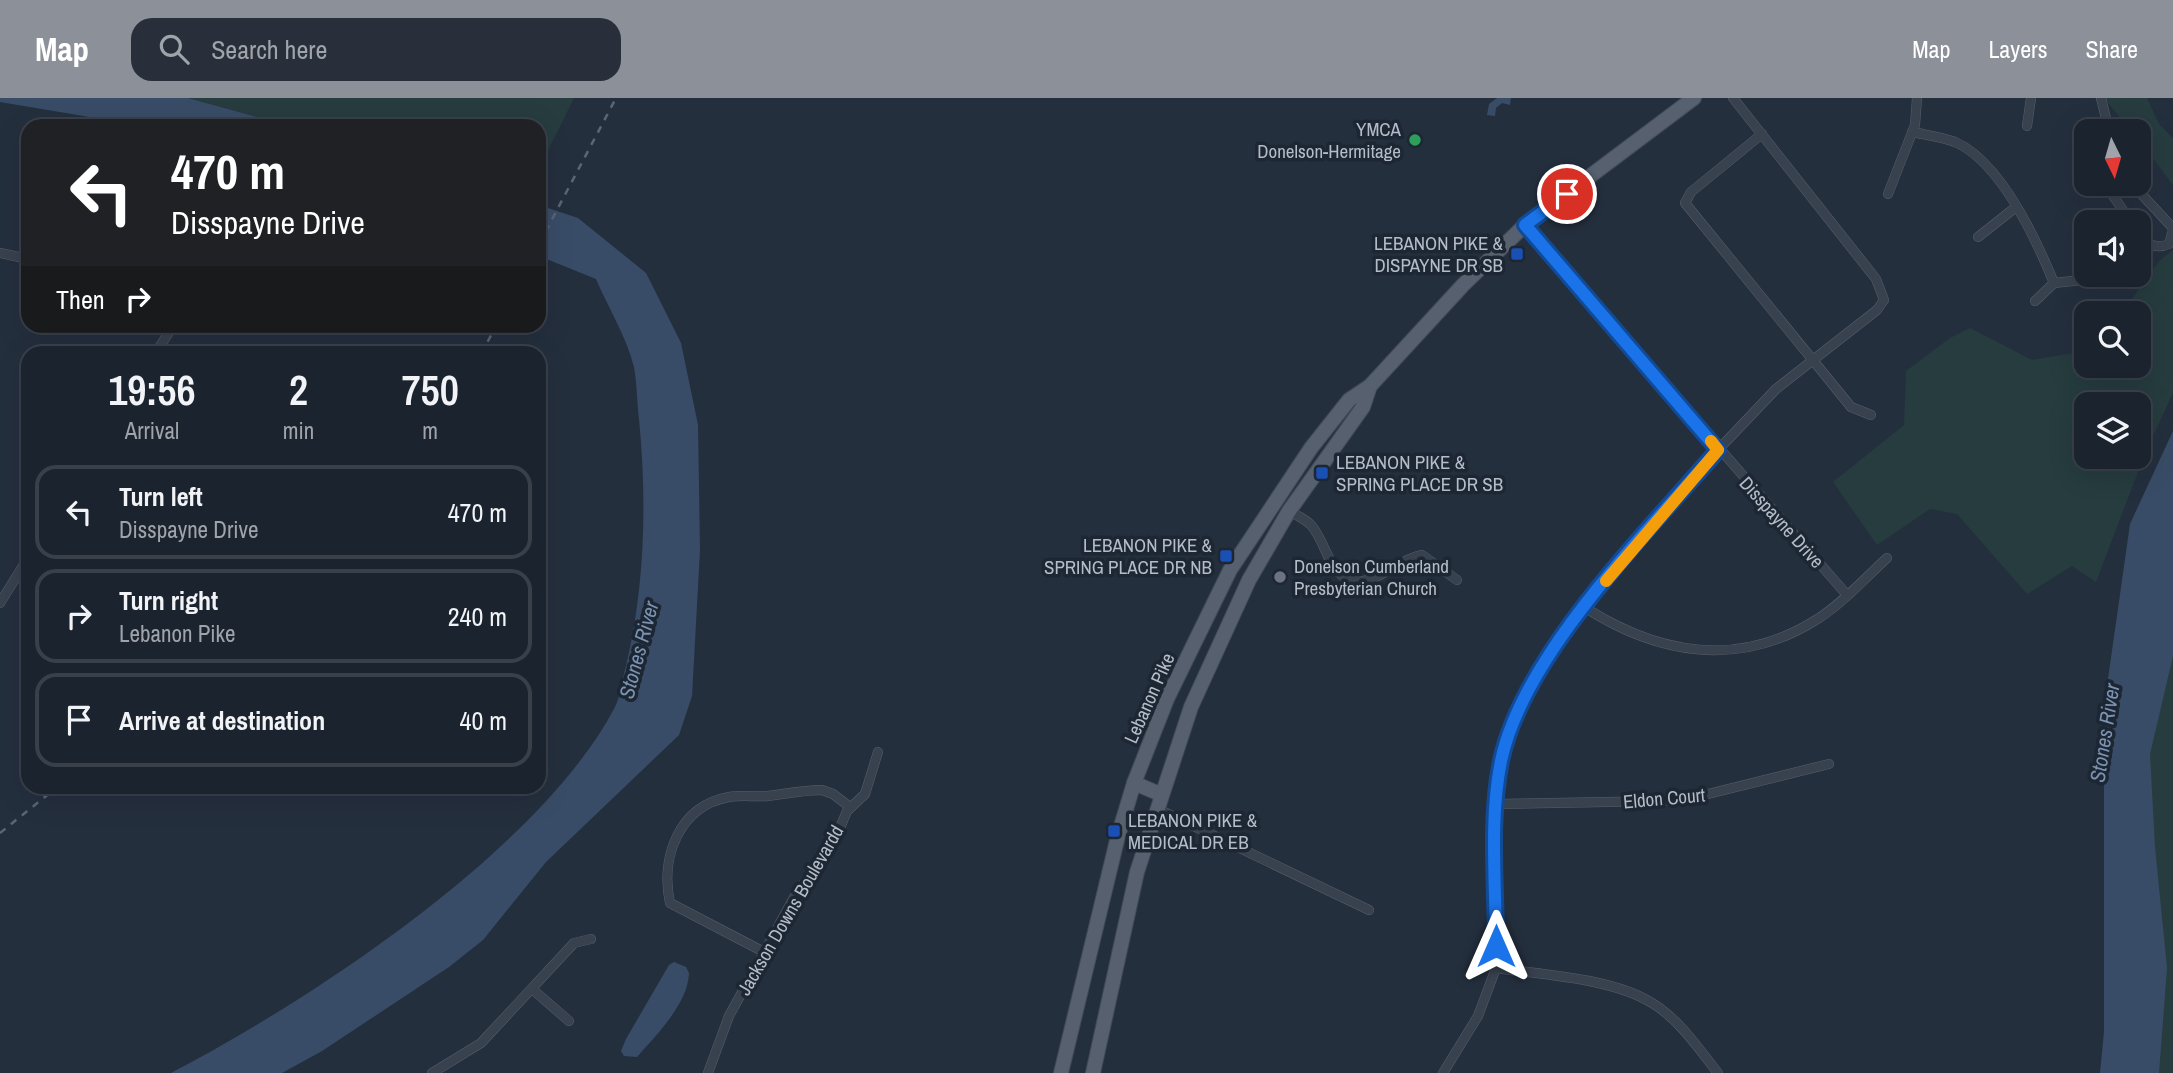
<!DOCTYPE html>
<style>
body{margin:0;font-family:"Archivo Narrow",sans-serif;background:#282f3a;color:#f1f3f6;height:100vh;display:flex;flex-direction:column;font-size:26px;white-space:nowrap}
*{box-sizing:border-box;margin:0}
p{font-size:23px;color:#a0a4aa}
.icon{flex:none;width:38px;height:38px;fill:none;stroke:currentColor;stroke-width:2;stroke-linecap:round;stroke-linejoin:round}
.map{position:relative;flex:1;overflow:hidden}
.details{position:absolute;left:21px;top:248px;width:525px;height:448px;display:flex;flex-direction:column;background:#1b232e;border-radius:21px;box-shadow:0 7px 28px #0002,0 0 0 2px #39404a}
.details>*{flex:none}
.banner{position:absolute;left:21px;top:21px;width:525px;height:214px;border-radius:21px;box-shadow:0 7px 28px #0002,0 0 0 2px #39404a;background:#202124;color:#fff;overflow:hidden}
.needle{width:46px;rotate:175deg}
.controls{position:absolute;left:2074px;top:21px;display:grid;gap:14px}
.controls a{display:grid;place-items:center;width:77px;height:77px;border-radius:14px;background:#1b232e;box-shadow:0 7px 28px #0002,0 0 0 2px #39404a;font-size:35px}
.pin{position:absolute;display:grid;place-items:center;width:60px;height:60px;color:#fff;margin:-30px;border:4px solid #fff;border-radius:50%;box-shadow:0 2px 7px #0007}
.me{position:absolute;width:77px;margin:-38px;rotate:0deg;stroke-linejoin:round;filter:drop-shadow(0 0 5px #0008)}
.turn{display:flex;align-items:center;gap:24px;height:147px;padding:0 35px;font-size:32px}
.turn .icon{width:91px;height:91px;stroke-width:2.5}
.turn b{display:block;font-size:49px;line-height:60px}
.then{display:flex;align-items:center;height:66px;padding:0 35px;background:#0003;gap:14px;font-size:26px}
.eta{display:flex;justify-content:space-evenly;align-items:center;height:119px;text-align:center}
.eta b{font-size:42px;font-weight:600;line-height:49px}
ul{padding:0;list-style:none}
li{display:flex;align-items:center;gap:21px;height:94px;margin:0 14px 10px;padding:0 21px;border:4px solid #39404a;border-radius:21px}
li div{flex:1}
li b{display:block;font-size:26px}
li em{font-style:normal}
header{display:flex;align-items:center;gap:42px;box-sizing:border-box;height:98px;padding:0 35px;background:#8c9099;color:#fff}
header strong{font-size:33px}
nav{display:flex;gap:38px;margin-inline-start:auto;font-size:24px}
.search{width:490px;height:63px;background:#282f3a;display:flex;align-items:center;gap:18px;box-sizing:border-box;padding:0 24px;border-radius:21px;color:#a0a4aa;font-size:26px}
.map>svg:first-child{display:block}
.green{fill:#263c3f;fill-rule:evenodd}
.water{fill:#394c67}
.lines{fill:none;stroke-linecap:round;stroke-linejoin:round}
.minor-casing{stroke:#565f6c;stroke-width:10}
.primary-casing{stroke:#414a57;stroke-width:16}
.minor{stroke:#38414e;stroke-width:9}
.primary{stroke:#56606e;stroke-width:14}
.rail{stroke:#5a6575;stroke-width:2.5;stroke-dasharray:7 7;stroke-linecap:butt}
.route-casing{stroke:#114b97;stroke-width:18}
.route{stroke:#1a73e8;stroke-width:12}
.slow{stroke:#f59e0b;stroke-width:12}
.leisure-dot{fill:#2e9e5b;stroke:#1d2633;stroke-width:2.5}
.transit-dot{fill:#1a4fb4;stroke:#1d2633;stroke-width:2.5}
.worship-dot{fill:#6b7280;stroke:#1d2633;stroke-width:2.5}
.labels{text-anchor:middle;stroke-width:7;stroke-linejoin:round;paint-order:stroke}
.poi-label{font-size:19px;fill:#b4bcc9;stroke:#1d2633;text-anchor:end}
.street-label{font-size:19px;fill:#b4bcc9;stroke:#1d2633}
.water-label{font-size:21px;font-style:italic;fill:#7c92b1;stroke:#1d2633}
</style>
<header>
<strong>Map</strong>
<div class="search"><svg class="icon" aria-label="search" viewBox="0 0 24 24"><circle cx="10" cy="10" r="6"/><path d="M15 15l6 6"/></svg>Search here</div>
<nav><a>Map</a><a>Layers</a><a>Share</a></nav>
</header>
<div class="map">
<svg width="2173" height="975" viewBox="0 0 2173 975">
<rect width="100%" height="100%" fill="#242f3e"/>
<g class="green">
<path d="M188,0H574L539,71V28H290Z"/>
<path d="M2104,0H2147L2159,26L2173,40V87L2139,42L2138,33H2131Z"/>
<path d="M2173,152V295L2146,353L2096,484L2072,468L2027,496L1957,416L1930,411L1877,447L1833,384L1904,327L1906,273L1950,240L1970,230L2032,262L2086,253V268H2138V215H2122L2159,163ZM2138,306V359H2086V306Z"/>
<path d="M2173,389V975H2115Z"/>
</g>
<g class="water">
<path d="M0,0H188L290,28H143L0,4Z"/>
<path d="M1497,0H1511L1510,7L1502,5L1496,10L1495,18L1487,17L1489,6Z"/>
<path d="M539,107L578,120L646,175L681,245L698,327L700,452L692,598L679,637L546,764L483,842L449,869L322,953L282,975H171C311,902 541,751 615,609C621,597 622,581 626,568C645,488 647,403 639,321C637,304 637,286 634,269C627,240 608,209 596,181L539,158Z"/>
<path d="M2173,333V558L2150,656L2155,749L2167,870L2159,975H2100L2104,934V609L2130,426Z"/>
<path d="M674,864L686,869L689,875C688,906 656,937 637,959L624,958L621,953L626,941L669,867Z"/>
</g>
<g class="lines">
<defs>
<g id="minor">
<path d="M2101,0L2109,33"/>
<path d="M2027,28L2031,0"/>
<path d="M1912,34C1926,37 1942,39 1955,44C2001,64 2036,141 2054,185"/>
<path d="M1762,36L1691,94L1685,105L1851,309L1871,317"/>
<path d="M2105,86L2131,124"/>
<path d="M2132,86L2173,130"/>
<path d="M1888,96L1915,27L1917,0"/>
<path d="M1525,127L1847,497"/>
<path d="M2138,135C2147,146 2155,152 2169,146L2173,132"/>
<path d="M1978,139L2016,109"/>
<path d="M0,155L28,161"/>
<path d="M2035,203L2054,185L2082,182"/>
<path d="M155,256L173,228"/>
<path d="M1289,413C1296,417 1305,421 1311,427C1328,446 1329,486 1363,483C1381,481 1400,461 1422,457L1457,482"/>
<path d="M0,505L28,460"/>
<path d="M1584,509C1659,557 1740,571 1819,520C1844,504 1865,480 1887,460"/>
<path d="M1496,706L1662,703L1704,697L1829,666"/>
<path d="M1156,710L1369,812"/>
<path d="M764,854L670,805C660,759 679,708 729,699C742,697 755,699 768,698C786,696 803,692 822,692L833,696L850,709"/>
<path d="M1496,870C1543,877 1612,880 1652,905C1679,921 1699,951 1718,975"/>
<path d="M532,891L569,923"/>
<path d="M432,975L481,945L574,845L591,841"/>
<path d="M708,975L729,918L796,796L835,742L847,713L865,696L878,654"/>
<path d="M1443,975L1478,918L1496,870V706L1501,662L1522,606L1549,556L1584,509L1718,352L1776,291L1877,212L1884,202L1876,181L1733,0"/>
</g>
<g id="primary">
<path d="M1134,685L1160,696"/>
<path d="M1061,975L1118,738L1134,685L1167,601L1230,472L1311,350L1349,302L1370,288L1463,187L1525,127L1694,0"/>
<path d="M1093,975L1137,774L1191,609L1249,482L1289,413L1363,309L1370,288"/>
</g>
</defs>
<use href="#minor" class="minor-casing"/>
<use href="#primary" class="primary-casing"/>
<use href="#minor" class="minor"/>
<use href="#primary" class="primary"/>
<g class="rail">
<path d="M539,146L616,0"/>
<path d="M481,256L496,228"/>
<path d="M0,735L56,690"/>
</g>
</g>
<g class="lines">
<defs>
<path id="route" d="M1496,848C1496,787 1489,722 1501,663C1523,557 1648,433 1718,352L1525,127L1567,96"/>
</defs>
<use href="#route" class="route-casing"/>
<use href="#route" class="route"/>
<path class="slow" d="M1606,483L1718,352L1711,343"/>
</g>
<circle class="leisure-dot" cx="1415" cy="42" r="7"/>
<g class="transit-dot">
<rect x="1510" y="149" width="14" height="14" rx="3.5"/>
<rect x="1315" y="368" width="14" height="14" rx="3.5"/>
<rect x="1219" y="451" width="14" height="14" rx="3.5"/>
<rect x="1107" y="726" width="14" height="14" rx="3.5"/>
</g>
<circle class="worship-dot" cx="1280" cy="479" r="7"/>
<g class="labels">
<g class="poi-label">
<text x="1401" y="38">YMCA<tspan x="1401" dy="22">Donelson-Hermitage</tspan></text>
<text x="1503" y="152">LEBANON PIKE &amp;<tspan x="1503" dy="22">DISPAYNE DR SB</tspan></text>
<text x="1336" y="371" text-anchor="start">LEBANON PIKE &amp;<tspan x="1336" dy="22">SPRING PLACE DR SB</tspan></text>
<text x="1212" y="454">LEBANON PIKE &amp;<tspan x="1212" dy="22">SPRING PLACE DR NB</tspan></text>
<text x="1294" y="475" text-anchor="start">Donelson Cumberland<tspan x="1294" dy="22">Presbyterian Church</tspan></text>
<text x="1128" y="729" text-anchor="start">LEBANON PIKE &amp;<tspan x="1128" dy="22">MEDICAL DR EB</tspan></text>
</g>
<g class="street-label">
<text transform="translate(1782 424) rotate(48)" y="7">Disspayne Drive</text>
<text transform="translate(1149 600) rotate(-66)" y="7">Lebanon Pike</text>
<text transform="translate(1664 700) rotate(-5)" y="7">Eldon Court</text>
<text transform="translate(790 812) rotate(-60)" y="7">Jackson Downs Boulevardd</text>
</g>
<g class="water-label">
<text transform="translate(639 552) rotate(-75)" y="7">Stones River</text>
<text transform="translate(2105 635) rotate(-81)" y="7">Stones River</text>
</g>
</g>
</svg>
<div class="controls">
<a><svg class="needle" viewBox="-14 -14 28 28"><path d="M0-13l5 13h-10z" fill="#e53935"/><path d="M0 13l5-13h-10z" fill="#a0a4aa"/></svg></a>
<a><svg class="icon" aria-label="sound" viewBox="0 0 24 24"><path d="M4 9h4l5-4v14l-5-4H4zM17 9q2 3 0 6"/></svg></a>
<a><svg class="icon" aria-label="search" viewBox="0 0 24 24"><circle cx="10" cy="10" r="6"/><path d="M15 15l6 6"/></svg></a>
<a><svg class="icon" aria-label="layers" viewBox="0 0 24 24"><path d="M12 4l9 5-9 5-9-5zM3 14l9 5 9-5"/></svg></a>
</div>
<div class="pin" style="left:1567px;top:96px;background:#d93025"><svg class="icon" aria-label="arrive" viewBox="0 0 24 24"><path d="M6 21V4h12l-3 4 3 4H6"/></svg></div>
<svg class="me" style="left:1496px;top:848px" viewBox="-20 -20 40 40"><path d="M0-17L14 15 0 8-14 15z" fill="#1a73e8" stroke="#fff" stroke-width="4"/></svg>
<div class="banner">
<div class="turn"><svg class="icon" aria-label="left" viewBox="0 0 24 24"><path d="M17 20v-9H6M10 6l-5 5 5 5"/></svg><div><b>470 m</b>Disspayne Drive</div></div>
<div class="then">Then<svg class="icon" aria-label="right" viewBox="0 0 24 24"><path d="M7 20v-9h11M14 6l5 5-5 5"/></svg></div>
</div>
<section class="details">
<div class="eta">
<div><b>19:56</b><p>Arrival</p></div>
<div><b>2</b><p>min</p></div>
<div><b>750</b><p>m</p></div>
</div>
<ul>
<li><svg class="icon" aria-label="left" viewBox="0 0 24 24"><path d="M17 20v-9H6M10 6l-5 5 5 5"/></svg><div><b>Turn left</b><p>Disspayne Drive</p></div><em>470 m</em></li>
<li><svg class="icon" aria-label="right" viewBox="0 0 24 24"><path d="M7 20v-9h11M14 6l5 5-5 5"/></svg><div><b>Turn right</b><p>Lebanon Pike</p></div><em>240 m</em></li>
<li><svg class="icon" aria-label="arrive" viewBox="0 0 24 24"><path d="M6 21V4h12l-3 4 3 4H6"/></svg><div><b>Arrive at destination</b></div><em>40 m</em></li>
</ul>
</section>
</div>
